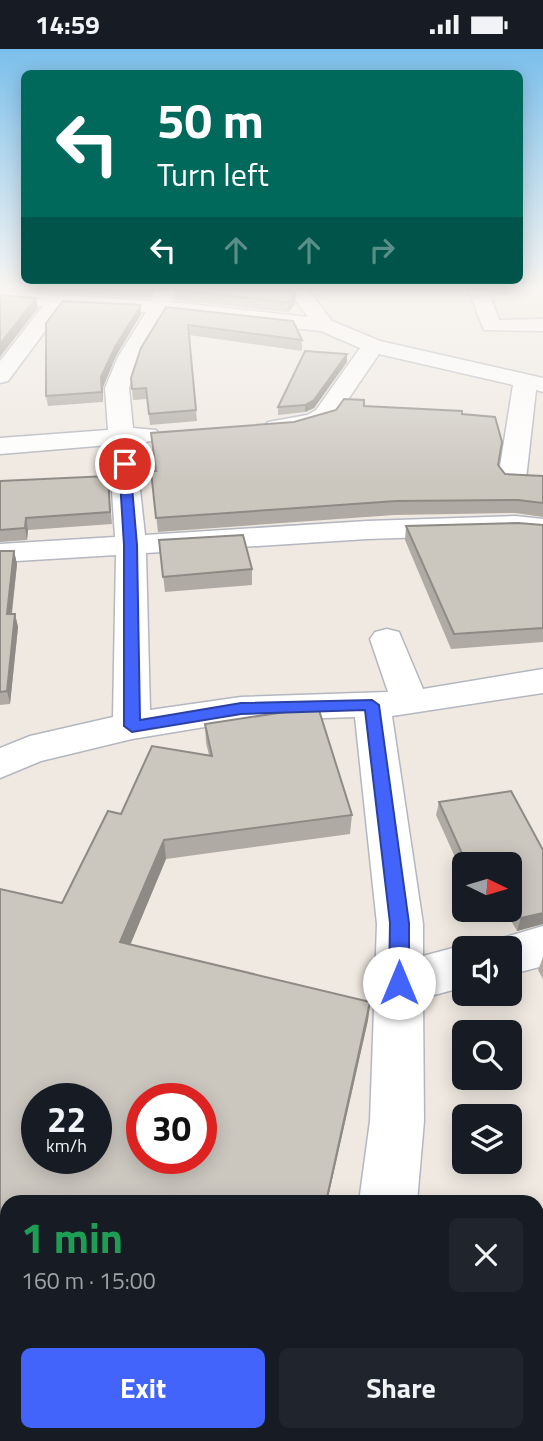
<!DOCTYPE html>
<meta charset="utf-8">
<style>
body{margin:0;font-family:"Titillium Web",sans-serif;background:#20242c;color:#f1f3f6;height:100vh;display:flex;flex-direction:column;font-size:26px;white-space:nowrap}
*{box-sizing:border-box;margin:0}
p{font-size:23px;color:#9ea1a6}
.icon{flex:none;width:38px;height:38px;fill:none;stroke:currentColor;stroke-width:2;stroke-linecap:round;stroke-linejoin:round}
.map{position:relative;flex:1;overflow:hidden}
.drawer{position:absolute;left:0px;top:1146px;width:544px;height:247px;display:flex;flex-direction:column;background:#171b24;border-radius:21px 21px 0 0;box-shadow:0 4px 18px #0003}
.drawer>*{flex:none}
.banner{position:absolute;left:21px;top:21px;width:502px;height:214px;border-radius:10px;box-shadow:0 4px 18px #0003;background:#00695c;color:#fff;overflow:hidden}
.needle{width:46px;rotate:95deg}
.fabs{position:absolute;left:452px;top:803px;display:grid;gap:14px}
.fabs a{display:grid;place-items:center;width:70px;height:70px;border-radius:10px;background:#171b24;box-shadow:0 4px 18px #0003;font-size:35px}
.speed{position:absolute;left:21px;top:1034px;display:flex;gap:14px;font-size:35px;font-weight:700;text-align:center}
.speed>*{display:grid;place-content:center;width:91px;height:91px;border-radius:50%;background:#171b24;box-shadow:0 4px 18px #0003;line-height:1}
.speed small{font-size:18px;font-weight:400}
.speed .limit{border:10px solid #d22;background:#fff;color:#111}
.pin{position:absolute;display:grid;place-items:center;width:60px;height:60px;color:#fff;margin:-30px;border:4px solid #fff;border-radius:50%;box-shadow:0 2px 7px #0007}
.me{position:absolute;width:77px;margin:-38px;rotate:0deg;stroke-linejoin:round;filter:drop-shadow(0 0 5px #0008)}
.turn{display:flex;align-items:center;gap:24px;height:147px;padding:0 21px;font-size:32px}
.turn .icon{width:91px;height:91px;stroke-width:2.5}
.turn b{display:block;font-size:49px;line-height:60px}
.lanes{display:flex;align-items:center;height:66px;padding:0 21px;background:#0003;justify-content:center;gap:35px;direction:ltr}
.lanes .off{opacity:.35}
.round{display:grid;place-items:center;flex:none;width:74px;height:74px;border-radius:10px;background:#20242c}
.headline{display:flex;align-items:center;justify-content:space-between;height:119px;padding:0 21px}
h1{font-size:42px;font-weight:700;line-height:52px;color:#1e9e55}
.primary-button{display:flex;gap:14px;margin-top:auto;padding:14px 21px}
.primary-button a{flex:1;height:80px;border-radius:10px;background:#4264fb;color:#fff;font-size:28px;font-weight:700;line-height:80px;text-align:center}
.primary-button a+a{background:#20242c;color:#f1f3f6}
.status{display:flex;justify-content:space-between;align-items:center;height:49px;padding:0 35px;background:#171b24;direction:ltr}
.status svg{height:19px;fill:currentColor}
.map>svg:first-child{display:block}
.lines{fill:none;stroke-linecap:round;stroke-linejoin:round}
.minor-casing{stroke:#b4b7c1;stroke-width:3}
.minor{fill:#fff;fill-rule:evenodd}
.wall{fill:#afaba4}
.shaded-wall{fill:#8e8b86}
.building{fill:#cbc7bf;stroke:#8e8b86;stroke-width:2;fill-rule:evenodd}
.route{fill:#4264fb;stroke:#2b41a3;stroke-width:2}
</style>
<div class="status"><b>14:59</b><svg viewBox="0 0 49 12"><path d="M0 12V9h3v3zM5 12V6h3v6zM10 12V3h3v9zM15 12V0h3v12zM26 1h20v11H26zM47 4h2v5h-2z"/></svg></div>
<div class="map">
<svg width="543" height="1392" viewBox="0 0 543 1392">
<rect width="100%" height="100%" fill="#efe9e1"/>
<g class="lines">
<defs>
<g id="minor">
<path d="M156,238H176L171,253L308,268L286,238H306L332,272L380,292L543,329V343L536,341L526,430L522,436H502L498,430L513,336L379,305L334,371L314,379L277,386L268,383L264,378L268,373L307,366L316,361L360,299L321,282L165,265L140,308L129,339L133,379L156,381L160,386L156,391L135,395L145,486L367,472L515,467L543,470V488L515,485L367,490L146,504L150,661L241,648L388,643L370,590L375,583L387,580L399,583L423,640L543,620V644L392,667L423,875V907L464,896L473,900H464V938L423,949L424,1072L417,1153H359L370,1072L377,875L355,668L241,672L132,690L41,712L0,729V699L30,687L113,668L116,506L0,513V495L115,488L109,396L0,405V389L108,381L105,339L118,308L146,263L63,258L8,332L0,334V312L43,257L0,254V242L151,252Z"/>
<path d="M467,238H487L499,271L543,270V282L484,281Z"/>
<path d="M543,877V917L509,926V900H488L492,892Z"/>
<path d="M327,1386H395L394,1392H326Z"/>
</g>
</defs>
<use href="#minor" class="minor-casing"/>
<use href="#minor" class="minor"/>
</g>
<g class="wall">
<path d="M0,238H154L149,249L0,240Z"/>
<path d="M291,238L295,255L288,263L175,251L174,241Z"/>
<path d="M141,256V265L116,307L103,338V353L48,357L46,347Z"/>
<path d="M166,258L302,291V302L189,286L197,372L150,376L147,350L133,351L132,340Z"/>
<path d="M347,313L314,359L305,363L278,366V358Z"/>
<path d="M364,357L462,365L505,425L543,427V468L515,464L394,466L158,483L151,422H156L294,373Z"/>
<path d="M108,427L112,475L28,481L27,491L0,493V432Z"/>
<path d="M543,476V593L451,600L405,491L406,477Z"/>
<path d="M159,491L252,520V536L165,543Z"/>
<path d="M0,502H14L17,515L12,565H15L18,578L10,655L0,656Z"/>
<path d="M205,675L352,766L350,785L166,810L130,895L370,953L368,971L327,1153H7V1243L0,1241V840L62,854L121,765L209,706L206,694Z"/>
<path d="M439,753L543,801V875L517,882L505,861H509V816H464V828L436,766Z"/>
<path d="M543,908V930L538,921Z"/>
</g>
<g class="shaded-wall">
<path d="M149,238H154L149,249L148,240Z"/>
<path d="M296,246L295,255L288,263V253Z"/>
<path d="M36,249L38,259L0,308V295Z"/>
<path d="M141,256V265L116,307L103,338V353L101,328L115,298Z"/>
<path d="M347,305V313L314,359L305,363V356Z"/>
<path d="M26,469L28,481L27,491L25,479Z"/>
<path d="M14,502L17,515L10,578L7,565Z"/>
<path d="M15,565L18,578L10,655L7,642Z"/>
<path d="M164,791L166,810L124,911L120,893Z"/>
<path d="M543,864V875L517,882L521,869Z"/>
<path d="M370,953L368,971L327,1153H326Z"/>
</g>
<g class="building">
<path d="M122,238H149L148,240Z"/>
<path d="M175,238H291L296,246L288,253L174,241Z"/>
<path d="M0,246L36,249L0,295Z"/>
<path d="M63,252L141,256L115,298L101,328L102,343L46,347V274Z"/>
<path d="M166,258L293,272L302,291L188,276L196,361L149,365L146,339L132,340L131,329L141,299Z"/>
<path d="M305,302L347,305L314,351L305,356L278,358Z"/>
<path d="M344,350L364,351V357L462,362V365L495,368L502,393L498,416L505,425L543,427V454L518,451L396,452L156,469L151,422H156L151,384L294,373L336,361Z"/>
<path d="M108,427L110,463L26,469L25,479L0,481V432Z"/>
<path d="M518,474L543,476V579L454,585L406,477Z"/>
<path d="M243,486L252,520L163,528L159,491Z"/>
<path d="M0,502H14L7,565H15L7,642L0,643Z"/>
<path d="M318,658L352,766L164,791L120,893L370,953L326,1153H7V1232L0,1230V840L62,854L108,762L121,765L152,697L212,707L205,675ZM37,1050H96V1110H37ZM142,1050H201V1110H142Z"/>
<path d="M511,742L543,801V864L521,869L509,849V816H467L439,753Z"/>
</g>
<linearGradient id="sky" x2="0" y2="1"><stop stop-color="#7abfeb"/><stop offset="0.55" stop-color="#f8f5f2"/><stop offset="1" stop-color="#f8f5f2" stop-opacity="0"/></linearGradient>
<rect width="543" height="433" fill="url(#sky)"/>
<path class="route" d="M125,411L130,415L137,496L140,671L241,654L372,651L379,656L409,874V934L406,940L399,943L392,940L389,934L390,874L365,661L241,665L132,683L124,677V496L119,415Z"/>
</svg>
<div class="fabs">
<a><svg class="needle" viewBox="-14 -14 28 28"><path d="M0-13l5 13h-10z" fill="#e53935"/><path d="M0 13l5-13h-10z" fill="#9ea1a6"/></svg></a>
<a><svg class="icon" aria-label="sound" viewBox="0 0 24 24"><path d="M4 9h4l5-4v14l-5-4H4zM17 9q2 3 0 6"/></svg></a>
<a><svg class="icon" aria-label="search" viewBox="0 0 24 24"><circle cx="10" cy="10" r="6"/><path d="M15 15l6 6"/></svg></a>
<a><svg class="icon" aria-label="layers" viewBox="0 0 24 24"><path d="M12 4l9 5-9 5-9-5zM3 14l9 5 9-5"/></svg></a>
</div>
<div class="speed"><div>22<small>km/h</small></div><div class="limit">30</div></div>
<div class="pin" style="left:125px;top:415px;background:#d93025"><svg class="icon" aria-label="arrive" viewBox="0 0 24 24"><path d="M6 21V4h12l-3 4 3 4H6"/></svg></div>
<svg class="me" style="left:399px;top:934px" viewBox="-20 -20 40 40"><circle r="19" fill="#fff"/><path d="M0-13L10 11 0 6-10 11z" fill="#4264fb"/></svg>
<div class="banner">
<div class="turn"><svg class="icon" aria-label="left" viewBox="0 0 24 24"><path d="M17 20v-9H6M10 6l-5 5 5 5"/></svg><div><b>50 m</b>Turn left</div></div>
<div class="lanes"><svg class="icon" aria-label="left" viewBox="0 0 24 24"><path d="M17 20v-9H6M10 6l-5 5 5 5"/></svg><svg class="icon off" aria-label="ahead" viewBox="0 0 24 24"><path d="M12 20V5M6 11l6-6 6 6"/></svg><svg class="icon off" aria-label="ahead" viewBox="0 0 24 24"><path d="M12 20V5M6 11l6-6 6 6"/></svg><svg class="icon off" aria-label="right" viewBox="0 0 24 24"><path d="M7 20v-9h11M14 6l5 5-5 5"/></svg></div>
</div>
<section class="drawer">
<div class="headline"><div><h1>1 min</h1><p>160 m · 15:00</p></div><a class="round"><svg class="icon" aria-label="close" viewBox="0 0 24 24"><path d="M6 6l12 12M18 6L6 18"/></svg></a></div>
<div class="primary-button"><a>Exit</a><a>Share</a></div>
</section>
</div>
